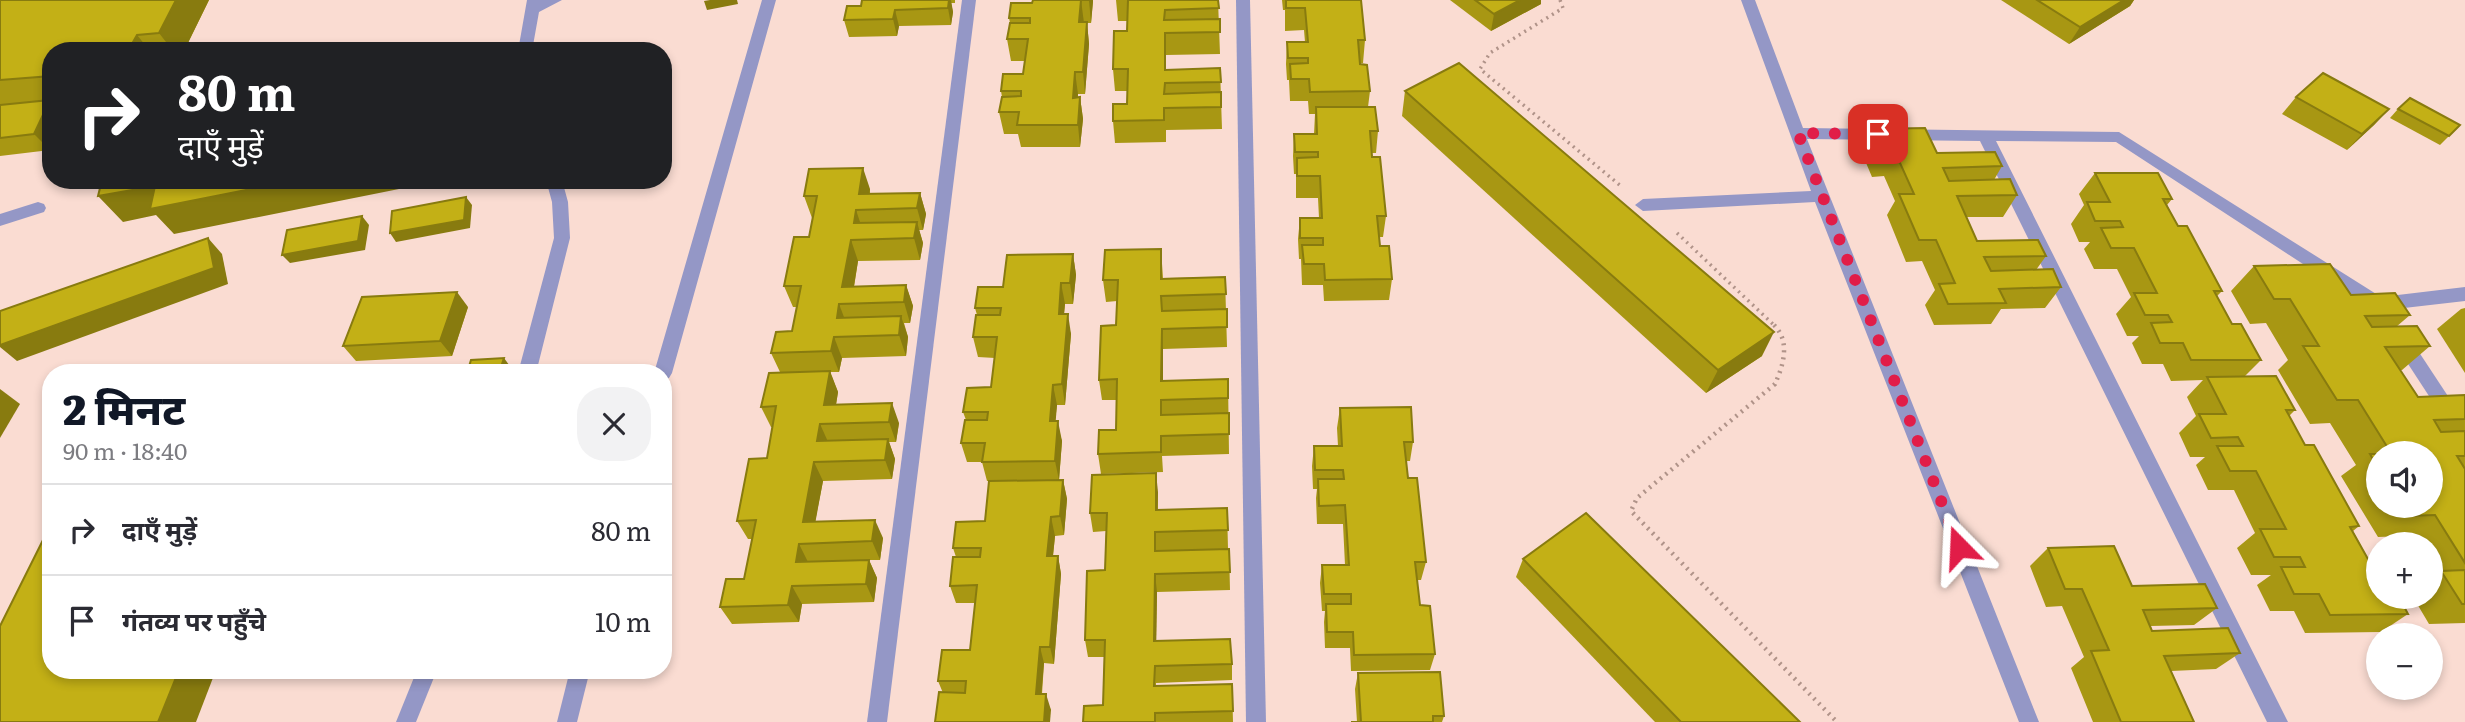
<!DOCTYPE html>
<html lang="hi">
<meta charset="utf-8">
<style>
body{margin:0;font-family:Literata,"Noto Sans Devanagari",serif;background:#f2f2f3;color:#2b2b33;height:100vh;display:flex;flex-direction:column;font-size:26px;white-space:nowrap}
*{box-sizing:border-box;margin:0}
p{font-size:23px;color:#7c7c81}
.icon{flex:none;width:38px;height:38px;fill:none;stroke:currentColor;stroke-width:2;stroke-linecap:round;stroke-linejoin:round}
.map{position:relative;flex:1;overflow:hidden}
.panel{position:absolute;left:42px;top:364px;width:630px;height:315px;display:flex;flex-direction:column;background:#fff;border-radius:28px;box-shadow:0 4px 10px #0003}
.panel>*{flex:none}
.hud{position:absolute;left:42px;top:42px;width:630px;height:147px;border-radius:28px;box-shadow:0 4px 10px #0003;background:#202124;color:#fff;overflow:hidden}
.fabs{position:absolute;left:2366px;top:441px;display:grid;gap:14px}
.fabs a{display:grid;place-items:center;width:77px;height:77px;border-radius:50%;background:#fff;box-shadow:0 4px 10px #0003;font-size:35px}
.pin{position:absolute;display:grid;place-items:center;width:60px;height:60px;color:#fff;margin:-30px;border-radius:14px;box-shadow:0 4px 10px #0006}
.me{position:absolute;width:77px;margin:-38px;rotate:339deg;stroke-linejoin:round;filter:drop-shadow(0 0 5px #0008)}
.turn{display:flex;align-items:center;gap:24px;height:147px;padding:0 21px;font-size:32px}
.turn .icon{width:91px;height:91px;stroke-width:2.5}
.turn b{display:block;font-size:49px;line-height:60px}
.round{display:grid;place-items:center;flex:none;width:74px;height:74px;border-radius:28px;background:#f2f2f3}
.summary{display:flex;align-items:center;justify-content:space-between;height:119px;padding:0 21px}
h1{font-size:42px;font-weight:800;line-height:52px;color:#111827}
ul{padding:0;list-style:none}
li{display:flex;align-items:center;gap:21px;height:91px;padding:0 21px;border-top:2px solid #e1e1e2}
li div{flex:1}
li b{display:block;font-size:26px}
li em{font-style:normal}
.map>svg:first-child{display:block}
.lines{fill:none;stroke-linecap:round;stroke-linejoin:round}
.path-far1{stroke:#b09389;stroke-width:3.5;stroke-dasharray:2 4.5;stroke-linecap:butt}
.path{stroke:#b09389;stroke-width:4.5;stroke-dasharray:2 5;stroke-linecap:butt}
.lane{fill:#9497c6;fill-rule:evenodd}
.street{fill:#9497c6;fill-rule:evenodd}
.wall{fill:#a89713;fill-rule:evenodd}
.shaded-wall{fill:#887b0f}
.building{fill:#c3b016;stroke:#887b0f;stroke-width:2}
.route{stroke:#e11d48;stroke-width:12;stroke-dasharray:0 21.6}
</style>
<div class="map">
<svg width="2465" height="722" viewBox="0 0 2465 722">
<rect width="100%" height="100%" fill="#fadcd2"/>
<g class="lines">
<g class="path-far1">
<path d="M1560,0L1563,8L1490,53L1480,69L1622,187"/>
<path d="M1677,233L1776,327"/>
</g>
<path class="path" d="M1774,325C1791,342 1783,366 1775,384L1637,498L1631,511L1837,722"/>
<g class="lane">
<path d="M527,0H562L539,12L532,51H518Z"/>
<path d="M762,0H776L672,373L669,378L663,380V373H654Z"/>
<path d="M546,180H562L568,202L570,238L536,373H518L554,238L552,202Z"/>
<path d="M38,202L44,204L46,208L44,212L0,226V214Z"/>
<path d="M417,670H437L416,722H396Z"/>
<path d="M570,670H590L577,722H557Z"/>
</g>
<g class="street">
<path d="M962,0H976L887,722H867Z"/>
<path d="M1236,0H1250L1266,722H1246Z"/>
<path d="M1741,0H1755L1803,128L2119,132L2381,297L2465,287V301L2378,311L2372,309L2116,142L1996,141L2288,722H2267L1980,141L1807,139L2039,722H2019L1815,202L1643,211L1635,205L1643,199L1811,191Z"/>
<path d="M2403,335L2409,337L2465,422V445L2459,442L2397,347L2394,342L2397,337Z"/>
</g>
</g>
<g class="wall">
<path d="M0,0H209L184,51H51V148L50,150L0,156Z"/>
<path d="M862,0H955V3H951L953,12L951,25L899,26L897,36L849,37L844,20L861,6Z"/>
<path d="M1033,0H1093L1091,23H1087L1089,44L1085,94H1078V97H1080L1083,119L1080,147H1021L1018,134H1004L999,112L1002,97L1001,91L1023,74L1025,61H1011L1007,39L1010,23L1009,18L1032,3Z"/>
<path d="M1116,0H1218L1220,54L1166,55V70L1220,68L1222,129L1166,130V142L1115,143L1113,121L1127,104L1128,91H1115L1113,69L1127,31V21H1118Z"/>
<path d="M1282,0H1361L1365,40L1363,63H1360L1370,91L1368,107L1378,131L1376,153H1372L1386,216L1383,237H1379L1380,246L1392,279L1389,300L1324,301L1323,285H1302L1301,259H1299L1298,239L1300,218H1319L1318,198H1296V174H1294L1293,156L1294,134H1314L1315,114H1309L1308,101H1290L1289,80H1287L1286,64L1287,42H1305L1304,30L1285,31V10H1283Z"/>
<path d="M1450,0H1541V4L1491,31Z"/>
<path d="M2001,0H2134L2130,6L2069,44Z"/>
<path d="M1405,91L1762,356L1706,393L1402,116Z"/>
<path d="M2296,97L2389,109L2374,125L2347,150L2282,114Z"/>
<path d="M2398,109L2460,125L2440,145L2390,118Z"/>
<path d="M1873,129L1937,153L2002,166L1994,180L2017,195L2003,217H1966L1977,241L2046,256L2036,270L2061,287L2045,308L2001,309L1991,324L1934,325L1925,305L1935,290L1922,261L1906,262L1887,215L1895,201L1884,176L1872,177L1861,151Z"/>
<path d="M2095,173L2172,199L2167,205L2178,226L2222,291L2217,296L2232,324L2261,360L2244,377L2295,410L2289,416L2305,445L2359,526L2353,531L2373,568L2408,614L2381,632L2305,633L2294,611H2270L2257,585L2271,575H2251L2237,548L2255,533L2234,490H2208L2196,465L2205,457H2190L2179,433L2196,416L2187,397L2203,380L2171,381L2163,364H2142L2132,343L2139,336H2127L2116,314L2131,297L2117,269H2094L2084,249L2090,242H2079L2071,224L2084,205L2079,194Z"/>
<path d="M870,189V194L920,193L926,214L923,230H919L923,243L920,260L858,261L854,287L906,285L913,306L910,323H904L908,337L906,356L842,358L839,372H830L838,392L836,404L899,423L896,442H889L895,459L892,479L823,481L815,522L883,538L880,560H869L877,578L874,602L802,604L799,622L732,624L720,607L744,579L752,539H748L737,521L767,458L772,427H771L761,407L780,372L771,353L792,331L797,307H793L784,286L809,237L813,218H812L804,196Z"/>
<path d="M1161,249L1163,278L1225,277L1227,347L1163,349V381L1228,379L1229,454L1162,456L1163,472L1101,474L1098,454L1116,430L1117,400H1102L1099,380L1116,325L1117,301L1106,302L1103,280Z"/>
<path d="M1073,254L1076,275L1073,304H1065L1064,314L1071,334L1065,405H1057L1055,421L1062,441L1059,480H1063L1067,499L1064,535L1055,536L1053,556H1058L1061,574L1054,664L1044,663L1042,694L1051,710L943,693L938,681L970,650L975,603H956L950,586L956,557L953,548L985,521L989,481H987L982,462H967L961,443L966,420L963,412L991,387L995,358L978,357L973,337L977,315L975,308L1003,287Z"/>
<path d="M2254,266L2351,295L2410,315L2396,327L2430,346L2402,370H2400L2418,397L2465,395V623L2429,624L2413,597H2431V544H2409L2404,536L2378,537L2341,476L2356,465L2330,423L2310,424L2278,370L2288,360L2266,323L2250,324L2231,291ZM2378,453L2431,506H2378Z"/>
<path d="M468,307L452,356L356,361L343,346Z"/>
<path d="M2465,308V373L2437,329L2461,309Z"/>
<path d="M1340,408L1413,442L1410,461H1406L1408,478L1426,562L1421,580H1417L1420,605L1435,654L1430,670L1351,671L1350,648H1325L1324,622L1325,611H1322L1320,583L1322,565H1345L1343,524H1317L1316,498L1317,489H1313L1312,466L1314,446H1338L1337,428Z"/>
<path d="M1158,492V510L1227,508L1228,549L1157,550L1229,549L1230,590L1157,592L1156,641L1232,664V680L1156,683V686L1232,684L1233,722H1083L1103,705L1104,657H1088L1085,640L1105,570L1106,531L1093,532L1090,513Z"/>
<path d="M2048,548L2132,586L2217,608L2194,625L2151,626L2152,631L2240,653L2216,669L2171,671L2194,722H2093L2071,668L2084,657L2062,606L2046,607L2030,566Z"/>
<path d="M1523,559L1800,722H1655L1516,577Z"/>
<path d="M1358,673L1444,716L1442,722H1351H1357L1355,689Z"/>
</g>
<g class="shaded-wall">
<path d="M176,0H209L184,51H173L159,33Z"/>
<path d="M710,0H737L738,4L707,10L704,1Z"/>
<path d="M949,0H951L953,12L951,25L948,8Z"/>
<path d="M1081,0L1084,23L1079,22Z"/>
<path d="M1089,0H1093V2L1091,23Z"/>
<path d="M1520,0H1541V4L1491,31L1494,14Z"/>
<path d="M2124,0H2134L2130,6L2069,44L2080,27Z"/>
<path d="M895,10L899,26L897,36L893,19Z"/>
<path d="M1087,22L1089,44L1085,94L1083,72Z"/>
<path d="M1165,33L1166,55V83L1165,70Z"/>
<path d="M137,35L150,51H128Z"/>
<path d="M1075,72L1078,94L1075,120L1073,98Z"/>
<path d="M1080,97L1083,119L1080,147L1078,125Z"/>
<path d="M51,100V148L50,150L34,134Z"/>
<path d="M2389,109L2374,125L2347,150L2362,134Z"/>
<path d="M863,168L870,189L867,210L859,194Z"/>
<path d="M297,180H444L174,234L156,215L123,222L98,196L155,186Z"/>
<path d="M920,193L926,214L923,230L917,208Z"/>
<path d="M466,197L472,205L470,228L396,242L390,233Z"/>
<path d="M856,210L863,231L854,223Z"/>
<path d="M362,216L369,225L365,250L290,263L282,255Z"/>
<path d="M917,222L923,243L920,260L914,238Z"/>
<path d="M208,238L222,254L228,284L17,361L0,347V345Z"/>
<path d="M851,240L858,261L851,304L842,287Z"/>
<path d="M1073,254L1076,275L1073,304L1070,283Z"/>
<path d="M1061,283L1065,304L1062,334L1059,314Z"/>
<path d="M906,285L913,306L910,323L904,302Z"/>
<path d="M457,292L468,307L452,356L440,341Z"/>
<path d="M839,304L847,325L837,318Z"/>
<path d="M1068,314L1071,334L1065,405L1062,384Z"/>
<path d="M901,316L908,337L906,356L899,335Z"/>
<path d="M1162,329L1163,349V401L1161,381Z"/>
<path d="M1774,332L1762,356L1706,393L1718,370Z"/>
<path d="M834,337L842,358L839,372L831,351Z"/>
<path d="M504,358L515,373H499Z"/>
<path d="M830,371L838,392L833,424L824,405Z"/>
<path d="M1053,385L1057,405L1054,441L1050,421Z"/>
<path d="M0,389L20,404L0,438Z"/>
<path d="M892,403L899,423L896,442L889,422Z"/>
<path d="M1058,421L1062,441L1059,480L1055,461Z"/>
<path d="M820,424L829,444L817,441Z"/>
<path d="M888,439L895,459L892,479L885,460Z"/>
<path d="M814,462L823,481L812,540L803,522Z"/>
<path d="M1156,473L1158,492L1157,529L1156,510Z"/>
<path d="M1063,480L1067,499L1064,535L1060,516Z"/>
<path d="M1051,517L1055,536L1051,574L1047,556Z"/>
<path d="M875,520L883,538L880,560L872,541Z"/>
<path d="M799,544L808,562H796Z"/>
<path d="M1058,556L1061,574L1054,664L1050,647Z"/>
<path d="M869,560L877,578L874,602L866,584Z"/>
<path d="M1155,574L1157,592L1156,658L1154,641Z"/>
<path d="M792,586L802,604L799,622L788,605Z"/>
<path d="M1040,647L1044,663L1040,710L1036,694Z"/>
<path d="M179,670H216L196,722H158Z"/>
<path d="M1046,694L1051,710L1050,722H1044Z"/>
</g>
<g class="building">
<path d="M0,0H176L159,33L137,35L128,51H51V76L0,80Z"/>
<path d="M862,0H949L948,8L895,10L893,19L844,20L847,6H861Z"/>
<path d="M1033,0H1089H1081L1079,22H1087L1083,72H1075L1073,98L1080,97L1078,125H1017L1019,112H999L1002,97L1021,96V91H1001L1003,74H1023L1028,39H1007L1010,23H1030V18H1009L1011,3H1032Z"/>
<path d="M1128,0H1218L1219,8L1165,10L1164,20L1220,19V32L1165,33V70L1220,68L1221,82L1165,83L1164,94L1221,92V107L1164,108V120L1113,121V104H1127L1128,69H1113L1114,31H1127Z"/>
<path d="M1286,0H1361L1365,40H1358L1360,64L1367,65L1370,91L1310,92L1309,79H1291L1290,64L1308,63V58H1288L1287,42H1308L1305,8H1286Z"/>
<path d="M1475,0H1520L1494,14Z"/>
<path d="M2037,0H2124L2080,27Z"/>
<path d="M462,48V51H448Z"/>
<path d="M1459,63L1774,332L1718,370L1405,91Z"/>
<path d="M2323,73L2389,109L2362,134L2296,97Z"/>
<path d="M2410,98L2460,125L2449,136L2398,109Z"/>
<path d="M50,100L34,134L0,138V105Z"/>
<path d="M1316,107H1375L1378,131H1370L1372,157H1380L1386,216H1377L1380,246H1389L1392,279L1325,280L1324,264H1304L1302,245H1323V238H1300V218H1322L1320,176H1297V158L1318,157V152H1295L1294,134H1317Z"/>
<path d="M1925,128L1937,153L1995,152L2002,166L1943,168L1949,181L2010,179L2017,195L1957,196L1977,241L2038,240L2046,256L1984,257L1991,271L2053,269L2061,287L1999,289L2006,303L1948,304L1939,284L1955,283L1936,240H1919L1899,194H1914L1896,154L1884,155L1873,129Z"/>
<path d="M863,168L859,194L920,193L917,208L856,210L854,223L917,222L914,238L851,240L842,287L906,285L904,302L839,304L837,318L901,316L899,335L834,337L831,351L771,353L776,332L792,331L801,286H784L794,237H809L817,196H804L809,169Z"/>
<path d="M2095,173H2158L2172,199H2163L2178,226H2187L2222,291H2214L2232,324H2241L2261,360H2191L2183,343H2160L2151,323L2172,322L2168,315H2145L2134,293H2157L2134,248H2111L2101,228L2123,227L2120,221H2095L2087,202H2110Z"/>
<path d="M102,180H297L150,209L155,186L98,196Z"/>
<path d="M466,197L464,220L390,233L392,211Z"/>
<path d="M362,216L358,241L282,255L287,230Z"/>
<path d="M208,238L214,268L0,345V311Z"/>
<path d="M1161,249V279L1225,277L1226,294L1161,296L1162,311L1227,309V327L1162,329L1161,381L1228,379V398L1161,400V415L1229,413V434L1161,436V452L1098,454L1099,430H1116L1117,379L1099,380L1101,326L1116,325L1118,280H1103L1105,250Z"/>
<path d="M1073,254L1070,283H1061L1059,314H1068L1062,384L1053,385L1050,421H1058L1055,461L982,462L985,443H961L965,420H987L988,412H963L967,388L991,387L997,337H973L976,315H1000L1001,308H975L978,287H1003L1007,255Z"/>
<path d="M2330,264L2351,295L2395,293L2410,315L2365,316L2372,327L2417,326L2430,346L2385,347L2418,397L2465,395V419L2434,420L2441,432L2465,431V456H2457L2465,469V563L2435,515L2408,516L2402,506H2431V453H2388H2391L2358,400H2337L2303,346H2319L2290,299H2274L2254,266Z"/>
<path d="M457,292L440,341L343,346L362,297Z"/>
<path d="M504,358L499,373H467L471,360Z"/>
<path d="M830,371L824,405L892,403L889,422L820,424L817,441L888,439L885,460L814,462L803,522L875,520L872,541L799,544L796,562L869,560L866,584L792,586L788,605L720,607L726,579H744L756,520L737,521L749,459L767,458L776,406L761,407L769,373Z"/>
<path d="M2276,376L2295,410H2286L2305,445H2314L2359,526L2350,527L2373,568H2378V597H2399L2408,614L2330,615L2319,594H2294L2281,567H2305L2300,557H2274L2260,529H2286L2256,471H2230L2217,446H2243L2238,437L2211,438L2199,414H2226L2207,377Z"/>
<path d="M1411,407L1413,442H1404L1408,478H1417L1426,562H1415L1420,605L1430,606L1435,654L1354,655L1353,632H1327L1326,604H1351V594H1324L1322,565H1349L1345,505L1319,506L1318,479H1344L1343,470H1315L1314,446H1342L1340,408Z"/>
<path d="M2370,454H2378V468Z"/>
<path d="M1156,473V510L1227,508L1228,530L1155,532V551L1229,549L1230,572L1155,574L1154,641L1230,639L1232,664L1155,666L1154,686L1232,684L1233,711L1155,713V722H1083L1084,706L1103,705L1105,640H1085L1087,571L1105,570L1107,513H1090L1092,475Z"/>
<path d="M1063,480L1060,516L1051,517L1047,556H1058L1050,647H1040L1036,694H1046L1044,722H935L939,692L965,693L966,681H938L942,650H970L977,585L950,586L953,557H980L981,548H953L956,522L985,521L989,481Z"/>
<path d="M1586,513L1800,722H1681L1523,559Z"/>
<path d="M51,524V670H179L158,722H0V626Z"/>
<path d="M2114,546L2132,586L2205,584L2217,608L2143,610L2152,631L2228,628L2240,653L2164,656L2194,722H2121L2091,651L2109,650L2082,589H2065L2048,548Z"/>
<path d="M2465,570V604H2462L2441,571Z"/>
<path d="M1440,672L1444,716H1433V722H1351H1361L1358,673Z"/>
</g>
<g class="lines">
<path class="route" d="M1878,134L1798,133L1959,547"/>
</g>
</svg>
<div class="fabs">
<a><svg class="icon" aria-label="sound" viewBox="0 0 24 24"><path d="M4 9h4l5-4v14l-5-4H4zM17 9q2 3 0 6"/></svg></a>
<a>+</a>
<a>−</a>
</div>
<div class="pin" style="left:1878px;top:134px;background:#d93025"><svg class="icon" aria-label="arrive" viewBox="0 0 24 24"><path d="M6 21V4h12l-3 4 3 4H6"/></svg></div>
<svg class="me" style="left:1959px;top:547px" viewBox="-20 -20 40 40"><path d="M0-17L14 15 0 8-14 15z" fill="#e11d48" stroke="#fff" stroke-width="4"/></svg>
<div class="hud">
<div class="turn"><svg class="icon" aria-label="right" viewBox="0 0 24 24"><path d="M7 20v-9h11M14 6l5 5-5 5"/></svg><div><b>80 m</b>दाएँ मुड़ें</div></div>
</div>
<section class="panel">
<div class="summary"><div><h1>2 मिनट</h1><p>90 m · 18:40</p></div><a class="round"><svg class="icon" aria-label="close" viewBox="0 0 24 24"><path d="M6 6l12 12M18 6L6 18"/></svg></a></div>
<ul>
<li><svg class="icon" aria-label="right" viewBox="0 0 24 24"><path d="M7 20v-9h11M14 6l5 5-5 5"/></svg><div><b>दाएँ मुड़ें</b></div><em>80 m</em></li>
<li><svg class="icon" aria-label="arrive" viewBox="0 0 24 24"><path d="M6 21V4h12l-3 4 3 4H6"/></svg><div><b>गंतव्य पर पहुँचे</b></div><em>10 m</em></li>
</ul>
</section>
</div>
